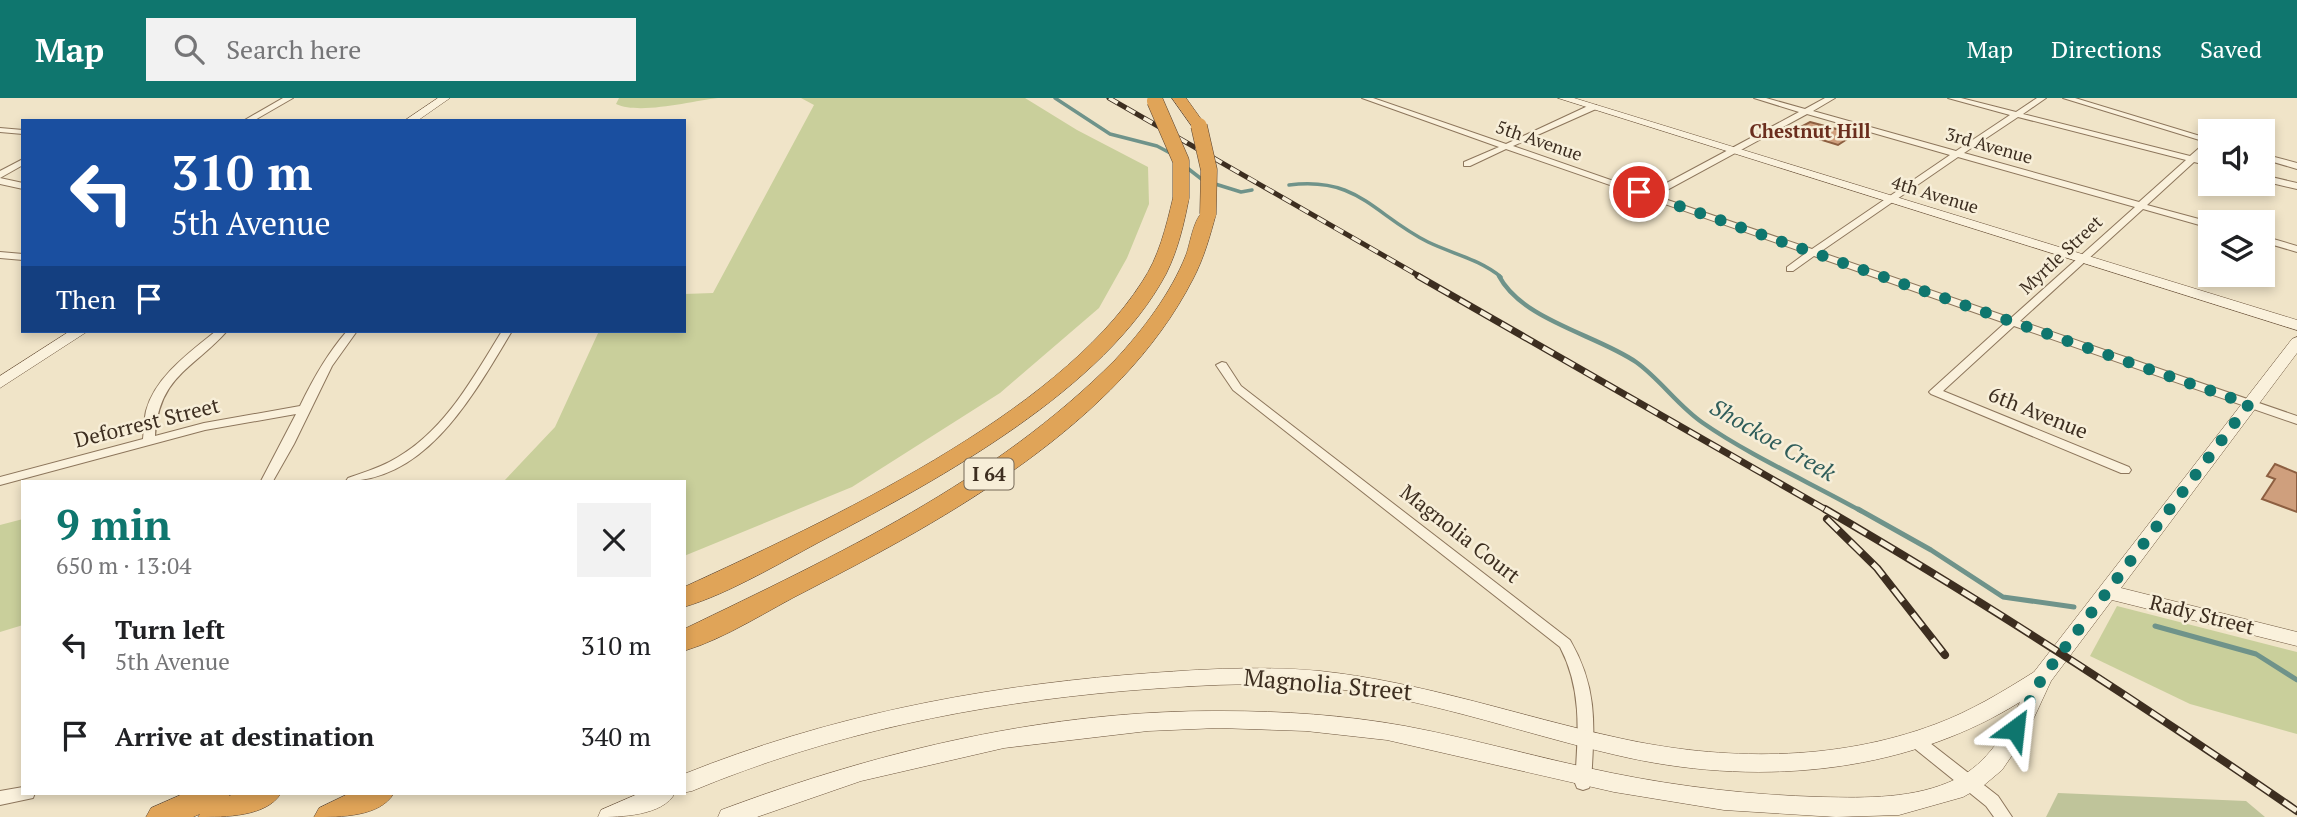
<!DOCTYPE html>
<meta charset="utf-8">
<style>
body{margin:0;font-family:"PT Serif",serif;background:#f2f2f2;color:#202124;height:100vh;display:flex;flex-direction:column;font-size:26px;white-space:nowrap}
*{box-sizing:border-box;margin:0}
p{font-size:23px;color:#757577}
.icon{flex:none;width:38px;height:38px;fill:none;stroke:currentColor;stroke-width:2;stroke-linecap:round;stroke-linejoin:round}
.map{position:relative;flex:1;overflow:hidden}
.side{position:absolute;left:21px;top:382px;width:665px;height:315px;display:flex;flex-direction:column;background:#fff;border-radius:0px;box-shadow:0 4px 10px #0003}
.side>*{flex:none}
.banner{position:absolute;left:21px;top:21px;width:665px;height:214px;border-radius:0px;box-shadow:0 4px 10px #0003;background:#1a4fa0;color:#fff;overflow:hidden}
.fabs{position:absolute;left:2198px;top:21px;display:grid;gap:14px}
.fabs a{display:grid;place-items:center;width:77px;height:77px;border-radius:0px;background:#fff;box-shadow:0 4px 10px #0003;font-size:35px}
.pin{position:absolute;display:grid;place-items:center;width:60px;height:60px;color:#fff;margin:-30px;border:4px solid #fff;border-radius:50%;box-shadow:0 2px 7px #0007}
.me{position:absolute;width:77px;margin:-38px;rotate:30deg;stroke-linejoin:round;filter:drop-shadow(0 0 5px #0008)}
.turn{display:flex;align-items:center;gap:24px;height:147px;padding:0 35px;font-size:32px}
.turn .icon{width:91px;height:91px;stroke-width:2.5}
.turn b{display:block;font-size:49px;line-height:60px}
.then{display:flex;align-items:center;height:66px;padding:0 35px;background:#0003;gap:14px;font-size:26px}
.round{display:grid;place-items:center;flex:none;width:74px;height:74px;border-radius:0px;background:#f2f2f2}
.head{display:flex;align-items:center;justify-content:space-between;height:119px;padding:0 35px}
h1{font-size:42px;font-weight:600;line-height:52px;color:#0f766e}
ul{padding:0;list-style:none}
li{display:flex;align-items:center;gap:21px;height:91px;padding:0 35px}
li div{flex:1}
li b{display:block;font-size:26px}
li em{font-style:normal}
header{display:flex;align-items:center;gap:42px;box-sizing:border-box;height:98px;padding:0 35px;background:#0f766e;color:#fff}
header strong{font-size:33px}
nav{display:flex;gap:38px;margin-inline-start:auto;font-size:24px}
.search{width:490px;height:63px;background:#f2f2f2;display:flex;align-items:center;gap:18px;box-sizing:border-box;padding:0 24px;border-radius:0px;color:#757577;font-size:26px}
.map>svg:first-child{display:block}
.green{fill:#c9cf9b}
.cemetery{fill:#bfc49a}
.lines{fill:none;stroke-linecap:round;stroke-linejoin:round}
.stream-far2{stroke:#6f938a;stroke-width:3.5}
.stream-far1{stroke:#6f938a;stroke-width:4.5}
.stream{stroke:#6f938a;stroke-width:5}
.building{fill:#cf9f7d;stroke:#8d5f41;stroke-width:2}
.street-casing{stroke:#8d765c;stroke-width:2}
.secondary-casing{stroke:#6f573f;stroke-width:1}
.highway-casing{stroke:#5b4430;stroke-width:1}
.street{fill:#faf1dc;fill-rule:evenodd}
.secondary{fill:#faf1dc;fill-rule:evenodd}
.highway{fill:#e0a458;fill-rule:evenodd}
.rail-far2-casing{stroke:#3d2e20;stroke-width:5}
.rail-far1-casing{stroke:#3d2e20;stroke-width:7}
.rail-casing{stroke:#3d2e20;stroke-width:8}
.rail-far2{stroke:#f7eed8;stroke-width:3.5;stroke-dasharray:10;stroke-linecap:butt}
.rail-far1{stroke:#f7eed8;stroke-width:4.5;stroke-dasharray:12;stroke-linecap:butt}
.rail{stroke:#f7eed8;stroke-width:5;stroke-dasharray:16;stroke-linecap:butt}
.highway-bridge-casing{stroke:#5b4430;stroke-width:17;stroke-linecap:butt}
.highway-bridge{stroke:#e0a458;stroke-width:16}
.route{stroke:#0f766e;stroke-width:12;stroke-dasharray:0 21.6}
.labels{text-anchor:middle;stroke-width:5;stroke-linejoin:round;paint-order:stroke}
.far-street-label{font-size:18px;fill:#3d2e20;stroke:#f7eed8}
.far-neighbourhood-label{font-size:19px;font-weight:bold;fill:#6b2e1e;stroke:#f7eed8}
.shield{fill:#f7eed8;stroke:#756857;stroke-width:2}
.shield-label{font-size:19px;font-weight:bold;fill:#3d2e20}
.street-label{font-size:21px;fill:#3d2e20;stroke:#f7eed8}
.water-label{font-size:23px;font-style:italic;fill:#2f5d5a;stroke:#f7eed8}
.near-street-label{font-size:24px;fill:#3d2e20;stroke:#f7eed8}
</style>
<header>
<strong>Map</strong>
<div class="search"><svg class="icon" aria-label="search" viewBox="0 0 24 24"><circle cx="10" cy="10" r="6"/><path d="M15 15l6 6"/></svg>Search here</div>
<nav><a>Map</a><a>Directions</a><a>Saved</a></nav>
</header>
<div class="map">
<svg width="2297" height="719" viewBox="0 0 2297 719">
<rect width="100%" height="100%" fill="#f0e4c8"/>
<g class="green">
<path d="M619,0H718C691,3 640,17 616,6Z"/>
<path d="M801,0H1025L1077,32L1148,69L1149,106L1127,160L1099,210L1000,295L852,389L684,458V383H504L555,329L599,233H684V196L713,195L814,7Z"/>
<path d="M23,421V527L0,534V427Z"/>
<path d="M2117,508L2297,554V636L2190,606L2090,558Z"/>
</g>
<path class="cemetery" d="M2058,695L2246,703L2265,719H2046Z"/>
<g class="lines">
<g class="stream-far2">
<path d="M1055,0L1110,36L1157,48L1172,56"/>
<path d="M1186,69L1204,83"/>
<path d="M1212,85L1241,94L1252,92"/>
<path d="M1289,87C1358,78 1374,117 1428,144C1453,156 1479,161 1501,179"/>
</g>
<path class="stream-far1" d="M1499,178C1522,222 1597,237 1636,264C1660,281 1678,308 1703,325C1749,357 1811,385 1861,413"/>
<g class="stream">
<path d="M1858,411L1931,452L2003,499L2074,509"/>
<path d="M2155,528L2256,556L2297,582"/>
</g>
</g>
<g class="building">
<path d="M1810,24L1855,36L1838,47L1793,33Z"/>
<path d="M2275,366L2297,375V414L2262,401L2275,381L2267,378Z"/>
</g>
<g class="lines">
<defs>
<g id="street">
<path d="M283,0H293L253,23H243Z"/>
<path d="M1362,0H1373L1506,46L1590,7H1596V11L1513,48L1648,95L1799,14L1754,0H1766L1805,11L1825,0H1835L1813,13L1956,53L2010,17L1948,0H1961L2016,14L2037,0H2046L2023,16L2190,58L2206,44L2063,0H2075L2210,41V49L2198,60L2210,64V68L2194,64L2147,107L2210,124V130L2143,111L2020,223L2297,318V326L2014,228L1943,293L2129,369L2131,372L2129,375H2121L1931,296L1929,294L1931,292L2005,225L1814,158L1793,173H1787V169L1806,155L1506,51L1470,68H1464V64L1499,49ZM1807,16L1950,57L1812,151L1656,98ZM2018,19L2186,62L2139,104L1964,55ZM1958,59L2135,109L2011,220L1820,154Z"/>
<path d="M2239,24L2246,26L2235,33H2226Z"/>
<path d="M0,30L23,32V36L0,34Z"/>
<path d="M2263,56L2297,65V71L2263,61Z"/>
<path d="M23,61V67L0,80V73Z"/>
<path d="M2263,77L2297,85V91L2263,83Z"/>
<path d="M0,80L23,85V91L0,86Z"/>
<path d="M2263,138L2297,148V154L2263,144Z"/>
<path d="M0,154L23,156V162L0,160Z"/>
<path d="M216,233H227C192,272 159,278 155,338L204,325L300,308C313,281 327,256 347,233H357L332,268L294,346L273,383H261L296,316L205,332L0,387V379L143,341C144,332 144,322 146,313C155,279 190,254 216,233Z"/>
<path d="M502,233H512C475,294 428,383 346,383L348,380C365,374 382,369 398,359C446,331 474,278 502,233Z"/>
<path d="M1222,264L1226,265L1241,288L1570,542C1599,592 1594,630 1591,685L1589,690L1583,692L1577,690L1575,685C1578,638 1583,593 1560,549L1233,292L1216,267Z"/>
<path d="M1915,636L1921,638L1998,698L2012,719H1994L1986,708L1909,646L1907,642L1909,638Z"/>
<path d="M23,689V695H35L33,700L0,707V693Z"/>
</g>
<g id="secondary">
<path d="M438,0H450L417,23H404Z"/>
<path d="M1558,0H1574L2297,222V232Z"/>
<path d="M70,233H88L0,290V278Z"/>
<path d="M2297,239V255L2121,490L2297,534V548L2112,502L2051,583L2026,637L2002,672L1983,688L1963,699L1899,717L1836,719L1724,712L1614,694L1387,642L1306,633L1218,630L1148,633L1004,650L861,683L757,719H718L721,712C881,652 1050,612 1221,613C1283,613 1344,617 1405,628C1474,641 1543,661 1612,675C1681,689 1751,697 1822,699C1866,700 1915,701 1956,681C1988,665 2005,635 2020,604C1901,678 1751,689 1616,657C1516,634 1419,597 1316,589C1252,583 1188,588 1124,593C975,606 831,635 692,693L682,695L684,676C826,619 973,590 1125,577C1189,572 1255,567 1320,573C1423,584 1519,618 1619,640C1723,663 1835,664 1936,626C1971,613 2002,594 2034,574L2292,241Z"/>
<path d="M640,695H675C663,718 620,719 598,719L601,712Z"/>
</g>
<g id="highway">
<path d="M1172,0H1186L1206,28L1204,31H1194Z"/>
<path d="M1181,95L1189,100C1184,126 1178,152 1166,176C1105,291 940,381 827,440C785,462 729,496 684,509V489C827,423 1056,318 1142,184C1159,159 1166,129 1173,100Z"/>
<path d="M1208,111L1216,116C1210,138 1204,160 1193,181C1119,326 948,420 808,492C768,512 727,540 684,553V531C837,457 994,384 1115,262C1143,232 1171,195 1186,157C1191,144 1194,114 1208,111Z"/>
<path d="M185,695H230L229,698L236,695H281C267,719 225,719 198,719L200,716L193,719H146L151,710Z"/>
<path d="M350,695H394C380,719 341,719 314,719L319,710Z"/>
</g>
</defs>
<use href="#street" class="street-casing"/>
<use href="#secondary" class="secondary-casing"/>
<use href="#highway" class="highway-casing"/>
<use href="#street" class="street"/>
<use href="#secondary" class="secondary"/>
<use href="#highway" class="highway"/>
<defs>
<path id="rail-far2" d="M1109,0L1421,179"/>
<path id="rail-far1" d="M1418,178L1828,413"/>
<g id="rail">
<path d="M1825,411C1987,505 2143,607 2297,713"/>
<path d="M1827,421L1877,470L1945,557"/>
</g>
</defs>
<use href="#rail-far2" class="rail-far2-casing"/>
<use href="#rail-far1" class="rail-far1-casing"/>
<use href="#rail" class="rail-casing"/>
<use href="#rail-far2" class="rail-far2"/>
<use href="#rail-far1" class="rail-far1"/>
<use href="#rail" class="rail"/>
<defs>
<g id="highway-bridge">
<path d="M1155,3L1181,63V100"/>
<path d="M1199,28L1209,72L1208,116"/>
</g>
</defs>
<use href="#highway-bridge" class="highway-bridge-casing"/>
<use href="#highway-bridge" class="highway-bridge"/>
</g>
<g class="lines">
<path class="route" d="M1639,94L2249,306L2042,580L2015,631"/>
</g>
<g class="labels">
<g class="far-street-label">
<text transform="translate(1539 43) rotate(19)" y="6">5th Avenue</text>
<text transform="translate(1989 48) rotate(16)" y="6">3rd Avenue</text>
<text transform="translate(1935 97) rotate(17)" y="6">4th Avenue</text>
<text transform="translate(2061 157) rotate(-43)" y="6">Myrtle Street</text>
</g>
<g class="far-neighbourhood-label">
<text x="1810" y="40">Chestnut Hill</text>
</g>
<rect class="shield" x="964.5" y="360.5" width="49" height="31" rx="5"/>
<g class="shield-label">
<text x="989" y="383">I 64</text>
</g>
<g class="street-label">
<text transform="translate(2038 315) rotate(22)" y="7">6th Avenue</text>
<text transform="translate(147 325) rotate(-14)" y="7">Deforrest Street</text>
<text transform="translate(1460 436) rotate(38)" y="7">Magnolia Court</text>
<text transform="translate(2202 517) rotate(14)" y="7">Rady Street</text>
</g>
<g class="water-label">
<text transform="translate(1773 342) rotate(30)" y="8">Shockoe Creek</text>
</g>
<g class="near-street-label">
<text transform="translate(1328 587) rotate(5)" y="8">Magnolia Street</text>
</g>
</g>
</svg>
<div class="fabs">
<a><svg class="icon" aria-label="sound" viewBox="0 0 24 24"><path d="M4 9h4l5-4v14l-5-4H4zM17 9q2 3 0 6"/></svg></a>
<a><svg class="icon" aria-label="layers" viewBox="0 0 24 24"><path d="M12 4l9 5-9 5-9-5zM3 14l9 5 9-5"/></svg></a>
</div>
<div class="pin" style="left:1639px;top:94px;background:#d93025"><svg class="icon" aria-label="arrive" viewBox="0 0 24 24"><path d="M6 21V4h12l-3 4 3 4H6"/></svg></div>
<svg class="me" style="left:2015px;top:631px" viewBox="-20 -20 40 40"><path d="M0-17L14 15 0 8-14 15z" fill="#0f766e" stroke="#fff" stroke-width="4"/></svg>
<div class="banner">
<div class="turn"><svg class="icon" aria-label="left" viewBox="0 0 24 24"><path d="M17 20v-9H6M10 6l-5 5 5 5"/></svg><div><b>310 m</b>5th Avenue</div></div>
<div class="then">Then<svg class="icon" aria-label="arrive" viewBox="0 0 24 24"><path d="M6 21V4h12l-3 4 3 4H6"/></svg></div>
</div>
<section class="side">
<div class="head"><div><h1>9 min</h1><p>650 m · 13:04</p></div><a class="round"><svg class="icon" aria-label="close" viewBox="0 0 24 24"><path d="M6 6l12 12M18 6L6 18"/></svg></a></div>
<ul>
<li><svg class="icon" aria-label="left" viewBox="0 0 24 24"><path d="M17 20v-9H6M10 6l-5 5 5 5"/></svg><div><b>Turn left</b><p>5th Avenue</p></div><em>310 m</em></li>
<li><svg class="icon" aria-label="arrive" viewBox="0 0 24 24"><path d="M6 21V4h12l-3 4 3 4H6"/></svg><div><b>Arrive at destination</b></div><em>340 m</em></li>
</ul>
</section>
</div>
